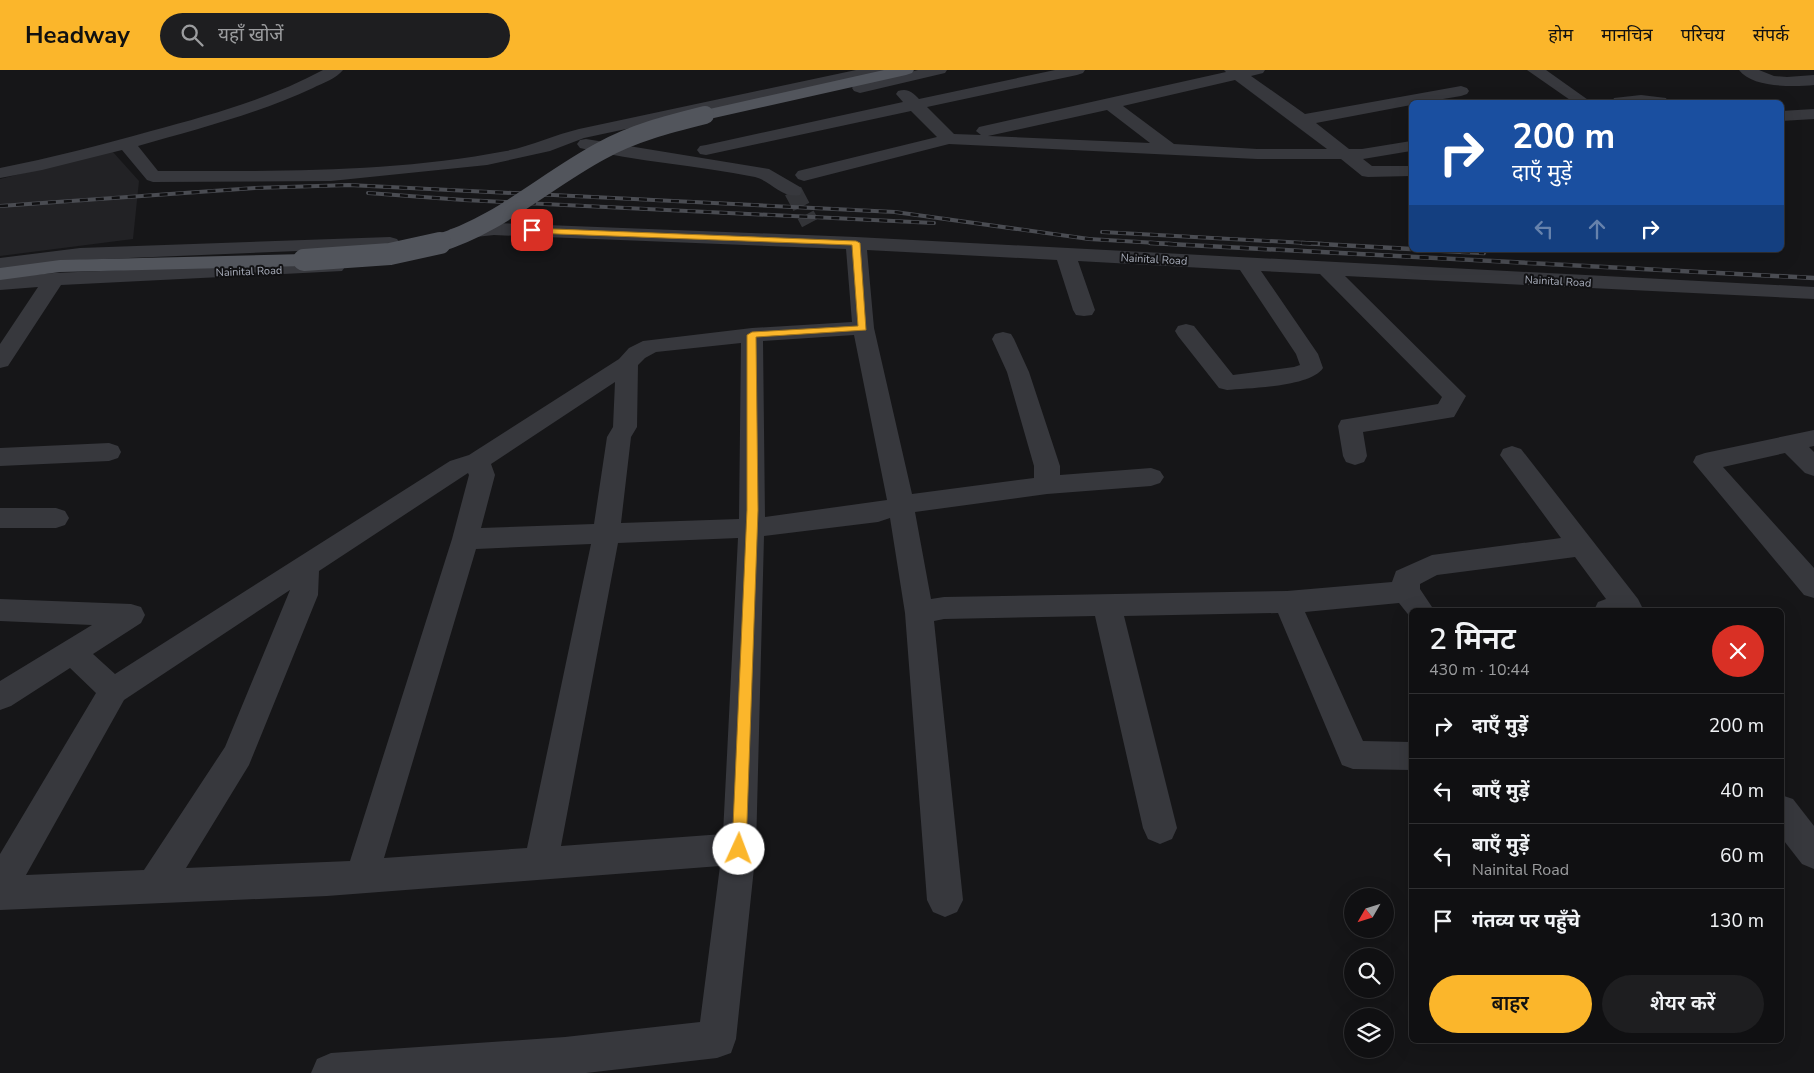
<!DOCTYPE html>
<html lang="hi">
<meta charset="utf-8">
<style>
body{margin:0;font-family:"Nunito Sans","Noto Sans Devanagari",sans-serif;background:#1e1e20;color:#f1f3f6;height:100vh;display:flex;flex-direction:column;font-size:19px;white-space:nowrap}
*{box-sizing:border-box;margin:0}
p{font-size:16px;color:#9c9d9f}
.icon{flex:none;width:28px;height:28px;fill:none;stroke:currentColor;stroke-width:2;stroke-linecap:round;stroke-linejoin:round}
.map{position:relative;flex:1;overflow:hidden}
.details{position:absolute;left:1409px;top:538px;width:375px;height:435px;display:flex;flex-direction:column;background:#101012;border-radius:8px;box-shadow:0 5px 20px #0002,0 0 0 1px #303032}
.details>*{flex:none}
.top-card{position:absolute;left:1409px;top:30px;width:375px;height:152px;border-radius:8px;box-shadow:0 5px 20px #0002,0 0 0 1px #303032;background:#1a4fa0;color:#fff;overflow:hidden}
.needle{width:32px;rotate:231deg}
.controls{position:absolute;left:1344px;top:818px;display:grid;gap:10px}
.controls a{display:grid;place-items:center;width:50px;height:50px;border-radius:50%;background:#101012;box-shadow:0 5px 20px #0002,0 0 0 1px #303032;font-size:25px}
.pin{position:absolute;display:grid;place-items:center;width:42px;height:42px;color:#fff;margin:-21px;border-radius:10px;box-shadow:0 2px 8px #0006}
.me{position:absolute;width:55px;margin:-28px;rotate:2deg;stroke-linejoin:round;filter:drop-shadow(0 0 4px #0008)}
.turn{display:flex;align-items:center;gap:18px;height:105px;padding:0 20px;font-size:22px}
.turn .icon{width:65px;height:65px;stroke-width:2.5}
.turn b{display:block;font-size:35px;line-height:42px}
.lanes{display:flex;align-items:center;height:48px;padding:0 20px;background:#0003;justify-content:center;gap:25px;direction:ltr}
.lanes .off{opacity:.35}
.round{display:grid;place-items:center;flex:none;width:52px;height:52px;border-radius:26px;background:#1e1e20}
.headline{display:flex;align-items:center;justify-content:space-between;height:85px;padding:0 20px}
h1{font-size:30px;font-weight:600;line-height:38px}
.button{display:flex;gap:10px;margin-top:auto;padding:10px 20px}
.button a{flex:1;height:58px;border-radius:30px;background:#fbb62b;color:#111;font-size:20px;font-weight:600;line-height:58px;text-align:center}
.button a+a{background:#1e1e20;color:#f1f3f6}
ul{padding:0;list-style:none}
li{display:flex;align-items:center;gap:15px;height:65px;padding:0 20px;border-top:1px solid #303032}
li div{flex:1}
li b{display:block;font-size:19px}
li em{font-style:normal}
header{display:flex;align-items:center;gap:30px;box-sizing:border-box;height:70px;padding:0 25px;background:#fbb62b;color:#111}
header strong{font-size:24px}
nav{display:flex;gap:28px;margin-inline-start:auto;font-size:18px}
.search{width:350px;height:45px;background:#1e1e20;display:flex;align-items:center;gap:12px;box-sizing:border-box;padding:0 18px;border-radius:28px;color:#9c9d9f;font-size:19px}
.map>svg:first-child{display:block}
.built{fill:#222225}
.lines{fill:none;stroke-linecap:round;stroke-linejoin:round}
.minor-tunnel{stroke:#333438;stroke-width:18;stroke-dasharray:18 9;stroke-linecap:butt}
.minor{fill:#37383d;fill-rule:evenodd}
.major{fill:#52555c;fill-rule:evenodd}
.rail-far1-casing{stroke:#4a4c52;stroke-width:4}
.rail-casing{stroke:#4a4c52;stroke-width:4.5}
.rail-far1{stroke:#111113;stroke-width:2.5;stroke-dasharray:8;stroke-linecap:butt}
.rail{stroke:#111113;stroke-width:3;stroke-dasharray:9;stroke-linecap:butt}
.major-bridge-far1{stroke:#52555c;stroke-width:18}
.major-bridge{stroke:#52555c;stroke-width:22}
.route{fill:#fbb62b;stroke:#a3761c}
.labels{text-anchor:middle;stroke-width:4;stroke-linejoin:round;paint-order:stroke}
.far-street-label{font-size:11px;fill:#a7acb9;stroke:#111113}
</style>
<header>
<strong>Headway</strong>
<div class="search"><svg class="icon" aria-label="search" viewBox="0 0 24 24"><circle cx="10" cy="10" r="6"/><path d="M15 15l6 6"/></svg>यहाँ खोजें</div>
<nav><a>होम</a><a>मानचित्र</a><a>परिचय</a><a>संपर्क</a></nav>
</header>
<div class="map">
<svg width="1814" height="1003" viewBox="0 0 1814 1003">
<rect width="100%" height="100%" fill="#161618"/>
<path class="built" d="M112,81L139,111L133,169L0,186V109Z"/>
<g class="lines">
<path class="minor-tunnel" d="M793,121L810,153"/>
<g class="minor">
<path d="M323,0H343C337,8 323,13 313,18C257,44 197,59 138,76L158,101C275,101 391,103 506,81C532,76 554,65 579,59L856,0H887L885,3L879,5L584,68L550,81L487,95L331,111L153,112L147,110L122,80L42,100L0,108V98C51,88 101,75 151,61C210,45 269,29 323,0Z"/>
<path d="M918,0H947L945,3L860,23L854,21L852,18L854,15Z"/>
<path d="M1055,0H1085L1083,3L1077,5L927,37L954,64L981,65L976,61L979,57L1226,2L1224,0H1265L1263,3L1251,6L1305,44L1461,16L1467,18L1469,21L1467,24L1461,26L1425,32H1411V35L1316,53L1349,79H1362L1411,71V81L1363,89L1372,96H1411V106L1368,107L1362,106L1341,89H1257L949,74L804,111L798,109L795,105L798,101L937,67L911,41L706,85L700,84L697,80L700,76L706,75L903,32L896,24L898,21C908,18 912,22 919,29ZM1235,10L1327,79H1257L1174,74L1123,36ZM1107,40L1150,73L988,66Z"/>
<path d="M1527,0H1546L1591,32H1573Z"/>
<path d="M1739,0H1759L1774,6L1787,7L1814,5V15C1794,17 1752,18 1739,0Z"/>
<path d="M1641,25L1666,28L1668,32H1612L1614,28Z"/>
<path d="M1814,39V49L1781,51V41Z"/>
<path d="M586,69L763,98L769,99L800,117L802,121L800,125C782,129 771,111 755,107C697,95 637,92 580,78L577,74L580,70Z"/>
<path d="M494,153L856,167L1814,217V229L1345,206L1466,326L1454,347L1363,362L1367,386L1364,392L1355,395L1346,392L1343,386L1338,356L1341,350L1438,334L1442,327L1320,204L1261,201L1318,284L1323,298C1311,317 1249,318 1227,320L1219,318L1178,266L1175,261L1178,256L1186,254L1194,256L1233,305L1294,297L1300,295L1296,284L1240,200L1078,191L1095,240L1092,245L1084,246L1076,245L1073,240L1057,190L867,180L874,258L912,424L1034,408V396L1007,302L992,269L995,264L1003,262L1011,264L1014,269L1029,302L1060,396V405L1151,398L1160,401L1164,407L1160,413L1151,416L1047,424L915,442L931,529L944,527L1287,521L1392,512L1396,501L1432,485L1561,468L1500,385L1503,379L1512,376L1521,379L1638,529L1642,537L1641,540H1594L1598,532L1606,529L1575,487L1437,505L1420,514V519L1434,540H1411V548L1399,533L1305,542L1363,671L1411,672V700L1353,699L1342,695L1278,543L1124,546L1177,758L1172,769L1160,774L1148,769L1143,758L1095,546L944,549L934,551L963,830L957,842L945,847L933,842L927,830L905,543L890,448L878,452L764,466L756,779L736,969L731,983L717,988L586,1003H311L317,989L331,983L565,967L700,952L720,796L327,826L0,840V784L96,623L70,598L11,636L0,640V611L92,555L0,551V529L131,534L141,537L145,545L141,553L93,584L115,604L450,391L469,385L619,289L629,278L643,271L752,258L852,252L846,179L494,165L457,169L450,167L447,163L450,159ZM854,265L887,430L765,447L763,271ZM741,273L739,449L621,453L631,367L637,357L638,295L645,288L656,282ZM615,312L613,357L607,367L594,454L481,458L495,405L491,394ZM468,403L469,405L452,469L350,791L186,798L249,695L318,525L319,501ZM738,468L723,764L561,776L618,473ZM591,474L527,778L384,788L476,479ZM290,520L225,677L144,800L26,805L124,630Z"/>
<path d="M390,167L397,169L400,173L397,177L80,190L0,200V188L80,178Z"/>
<path d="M335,191L342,193L345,197L342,201L61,215L8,296L0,298V274L38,217L0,220V208L54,203Z"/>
<path d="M1814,360V376L1809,377L1814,382V406L1805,403L1785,383L1723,397L1814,498V528L1804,525L1693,392L1696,386L1705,383Z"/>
<path d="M109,373L118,376L121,382L118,388L109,391L0,396V378Z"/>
<path d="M0,438H56L65,441L69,448L65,455L56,458H0Z"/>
<path d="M1781,725L1793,729L1814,756V799L1802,794L1781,767Z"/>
</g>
<g class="major">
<path d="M884,0H914L912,3L906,5L705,50L699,49L697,45L699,41L705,40Z"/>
<path d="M304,184L311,186L314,190L311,194L304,196L60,202L0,210V198L60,190Z"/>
</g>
<defs>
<g id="rail-far1">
<path d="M368,123L464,130L934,153"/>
<path d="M0,136L255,118L349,115L895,142L1089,169L1174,174"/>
<path d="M1102,162L1325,174"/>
</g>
<g id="rail">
<path d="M1150,173L1814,208"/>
<path d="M1302,173L1411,179"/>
<path d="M1425,180L1484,183"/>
</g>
</defs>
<use href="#rail-far1" class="rail-far1-casing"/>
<use href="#rail" class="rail-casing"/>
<use href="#rail-far1" class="rail-far1"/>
<use href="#rail" class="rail"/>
<path class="major-bridge-far1" d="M436,174C498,156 545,111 601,81C633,63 669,54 705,45"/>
<path class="major-bridge" d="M304,190L390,184L440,173"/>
</g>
<path class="route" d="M529,158L856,171L860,173L866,260L756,267L758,440L746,779L744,784L739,786L734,784L732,779L747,440V265L752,262L858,256L852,175L532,163L528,160Z"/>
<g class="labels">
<g class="far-street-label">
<text transform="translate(1154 189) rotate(3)" y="4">Nainital Road</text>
<text transform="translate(249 201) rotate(-2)" y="4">Nainital Road</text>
<text transform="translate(1558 211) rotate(3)" y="4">Nainital Road</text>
</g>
</g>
</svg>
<div class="controls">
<a><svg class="needle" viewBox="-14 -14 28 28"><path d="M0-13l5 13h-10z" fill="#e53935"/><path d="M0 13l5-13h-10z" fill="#9c9d9f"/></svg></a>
<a><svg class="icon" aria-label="search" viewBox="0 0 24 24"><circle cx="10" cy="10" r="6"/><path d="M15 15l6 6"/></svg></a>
<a><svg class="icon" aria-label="layers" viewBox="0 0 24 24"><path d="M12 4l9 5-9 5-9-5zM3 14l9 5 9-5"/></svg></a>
</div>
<div class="pin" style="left:532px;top:160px;background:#d93025"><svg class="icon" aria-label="arrive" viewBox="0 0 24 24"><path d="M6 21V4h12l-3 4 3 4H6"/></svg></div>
<svg class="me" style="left:739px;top:779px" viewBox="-20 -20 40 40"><circle r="19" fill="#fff"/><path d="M0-13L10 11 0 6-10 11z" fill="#fbb62b"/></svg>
<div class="top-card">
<div class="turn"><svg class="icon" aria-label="right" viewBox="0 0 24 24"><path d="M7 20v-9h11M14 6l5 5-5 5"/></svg><div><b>200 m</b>दाएँ मुड़ें</div></div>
<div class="lanes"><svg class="icon off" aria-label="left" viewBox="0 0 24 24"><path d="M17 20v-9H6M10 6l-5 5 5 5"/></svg><svg class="icon off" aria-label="ahead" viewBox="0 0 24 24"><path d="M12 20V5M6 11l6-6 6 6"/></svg><svg class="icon" aria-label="right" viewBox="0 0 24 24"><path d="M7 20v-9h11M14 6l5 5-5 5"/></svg></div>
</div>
<section class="details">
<div class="headline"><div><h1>2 मिनट</h1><p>430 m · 10:44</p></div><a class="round" style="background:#d93025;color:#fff"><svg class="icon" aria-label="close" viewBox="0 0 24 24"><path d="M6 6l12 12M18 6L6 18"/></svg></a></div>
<ul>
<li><svg class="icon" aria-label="right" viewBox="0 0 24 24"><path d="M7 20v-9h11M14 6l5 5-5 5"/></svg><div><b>दाएँ मुड़ें</b></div><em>200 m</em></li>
<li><svg class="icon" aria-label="left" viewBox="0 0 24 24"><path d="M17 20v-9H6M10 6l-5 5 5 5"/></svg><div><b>बाएँ मुड़ें</b></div><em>40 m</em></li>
<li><svg class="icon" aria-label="left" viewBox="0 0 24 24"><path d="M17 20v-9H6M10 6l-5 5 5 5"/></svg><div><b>बाएँ मुड़ें</b><p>Nainital Road</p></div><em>60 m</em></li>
<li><svg class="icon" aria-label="arrive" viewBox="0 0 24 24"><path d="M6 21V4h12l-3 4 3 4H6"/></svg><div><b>गंतव्य पर पहुँचे</b></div><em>130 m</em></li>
</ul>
<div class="button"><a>बाहर</a><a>शेयर करें</a></div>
</section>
</div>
